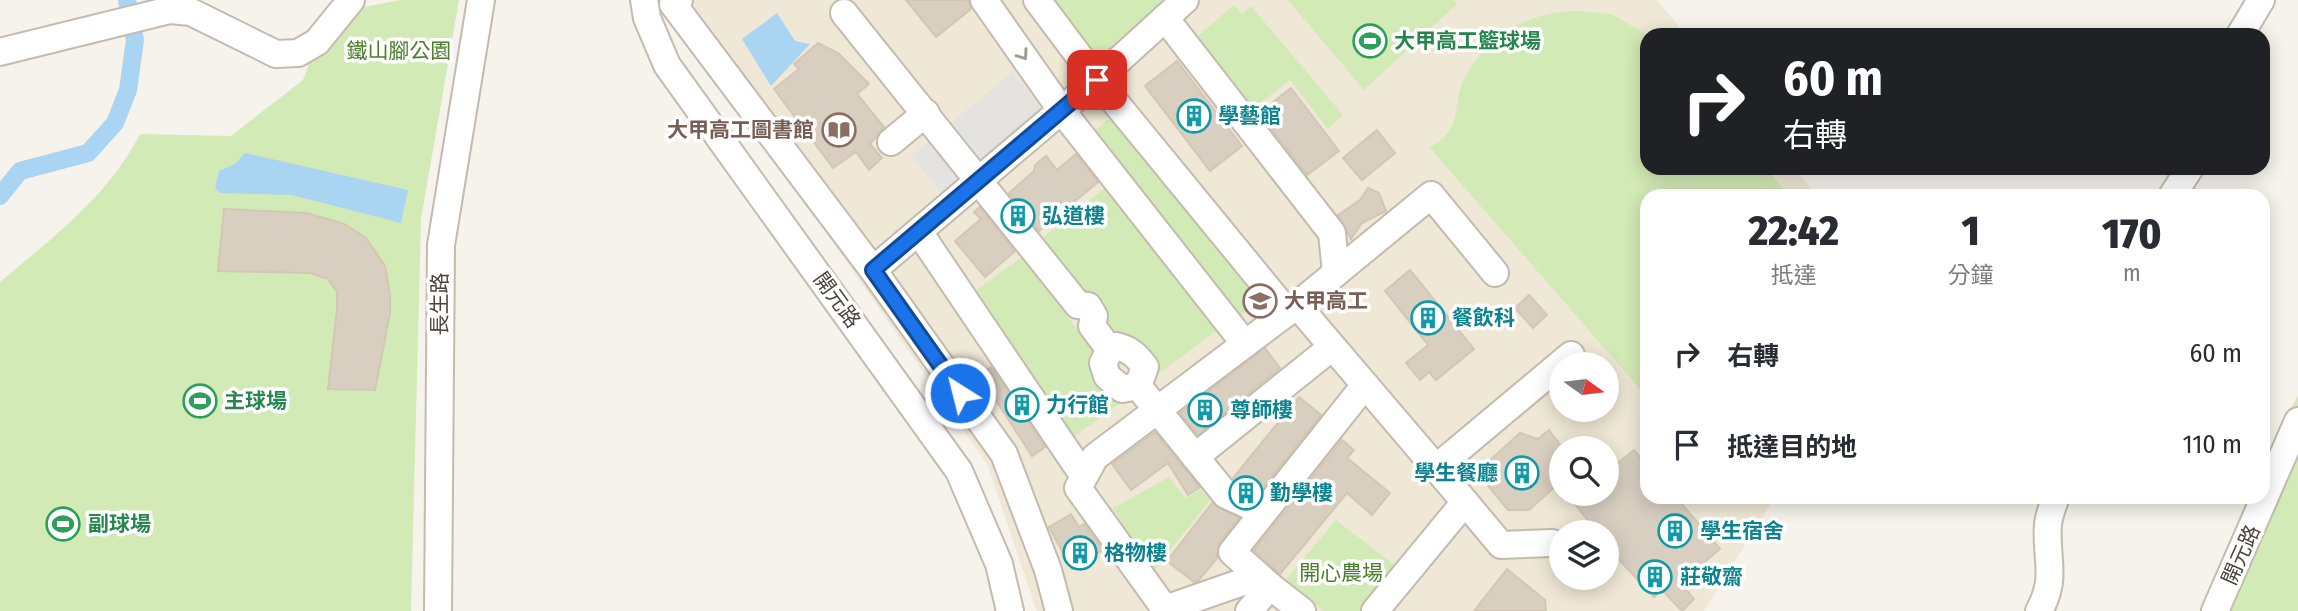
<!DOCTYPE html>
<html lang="zh-TW">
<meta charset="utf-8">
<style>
body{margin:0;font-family:"Fira Sans Condensed","Noto Sans TC",sans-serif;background:#f2f2f3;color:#2b2b33;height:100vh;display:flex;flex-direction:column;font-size:26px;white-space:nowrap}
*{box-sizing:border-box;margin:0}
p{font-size:23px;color:#7c7c81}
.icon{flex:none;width:38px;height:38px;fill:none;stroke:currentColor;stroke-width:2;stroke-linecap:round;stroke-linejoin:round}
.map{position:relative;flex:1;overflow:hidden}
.drawer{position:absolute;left:1640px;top:189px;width:630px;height:315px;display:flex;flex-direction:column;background:#fff;border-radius:21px;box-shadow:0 4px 18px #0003}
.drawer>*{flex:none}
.banner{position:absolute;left:1640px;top:28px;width:630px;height:147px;border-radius:21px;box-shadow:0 4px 18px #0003;background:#202124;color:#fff;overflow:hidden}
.needle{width:46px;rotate:104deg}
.fabs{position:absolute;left:1549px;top:352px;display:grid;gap:14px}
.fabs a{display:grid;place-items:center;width:70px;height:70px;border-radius:50%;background:#fff;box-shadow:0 4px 18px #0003;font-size:35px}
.pin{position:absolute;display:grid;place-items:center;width:60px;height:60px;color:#fff;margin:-30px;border-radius:14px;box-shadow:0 4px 10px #0006}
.me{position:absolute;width:77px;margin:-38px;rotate:324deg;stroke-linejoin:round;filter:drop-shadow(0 0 5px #0008)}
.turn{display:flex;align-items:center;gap:24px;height:147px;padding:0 28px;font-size:32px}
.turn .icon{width:91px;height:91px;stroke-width:2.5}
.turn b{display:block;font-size:49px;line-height:60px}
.eta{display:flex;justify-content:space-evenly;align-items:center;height:119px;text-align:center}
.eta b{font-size:42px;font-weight:800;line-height:49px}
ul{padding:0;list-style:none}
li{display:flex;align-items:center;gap:21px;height:91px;padding:0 28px}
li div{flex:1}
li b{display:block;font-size:26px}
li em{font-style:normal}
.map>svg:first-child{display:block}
.education{fill:#efe8d6;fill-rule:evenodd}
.green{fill:#d2eab5}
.parking{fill:#e5e3e0}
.water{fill:#a9d4f2}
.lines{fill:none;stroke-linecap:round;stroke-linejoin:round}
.canal{stroke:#a9d4f2;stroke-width:18}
.building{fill:#d8cfc1;stroke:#d3c7b4;stroke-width:2}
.minor-casing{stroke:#c2bbae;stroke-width:30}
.minor{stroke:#fff;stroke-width:26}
.oneway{stroke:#9c9892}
.route-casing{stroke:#114b97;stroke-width:18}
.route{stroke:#1a73e8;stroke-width:12}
.labels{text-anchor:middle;stroke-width:7;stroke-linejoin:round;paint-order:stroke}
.leisure-label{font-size:21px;font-weight:bold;fill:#27864d;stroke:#fff;text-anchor:start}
.park-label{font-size:21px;fill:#4a7f2a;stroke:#fff}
.culture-label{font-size:21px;font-weight:bold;fill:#0d838f;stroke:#fff;text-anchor:start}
.education-label{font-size:21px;font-weight:bold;fill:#785e54;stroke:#fff;text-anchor:end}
.street-label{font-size:21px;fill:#4b4439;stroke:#fff}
</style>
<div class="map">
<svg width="2298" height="611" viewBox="0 0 2298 611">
<rect width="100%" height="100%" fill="#f6f3ec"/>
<path class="education" d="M663,0H1657L1686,35H1647V168H1794L1817,196H1647V497H1775L1704,611H1037L987,464L830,238L663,14ZM1561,364H1606V410H1561ZM1561,448H1606V494H1561ZM1561,532H1606V578H1561Z"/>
<g class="green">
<path d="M400,0H459L421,219L411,611H0V282C53,237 108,197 140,134L231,136L303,80L314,50L354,9Z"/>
<path d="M1050,0H1175L1103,66Z"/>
<path d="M1288,0H1454L1457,4L1364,90Z"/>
<path d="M1234,5L1242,14L1251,6L1343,115L1328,129L1290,80L1249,112L1193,40Z"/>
<path d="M1577,11L1611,14L1648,35L1647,168H1766L1789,196H1647V397L1430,148C1436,143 1446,137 1450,130C1458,118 1456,97 1462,84C1484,36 1526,12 1577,11Z"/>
<path d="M1119,110L1269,295L1233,321L1085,138Z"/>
<path d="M1106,187L1216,331L1161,372L1115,336L1039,241Z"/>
<path d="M1023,256L1090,347L1122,402L1072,438L975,291Z"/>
<path d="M2298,396V611H2211L2288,414Z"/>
<path d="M1169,477L1186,499L1200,489L1211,499L1151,574L1113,508Z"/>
<path d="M1336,520L1396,566L1360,611H1324L1285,581Z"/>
</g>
<path class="parking" d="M1012,72L1046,114L945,198L911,156Z"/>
<g class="water">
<path d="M777,13L795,41L810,44L771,86L742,39Z"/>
<path d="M245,153L408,190L401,223L292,195L220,193L215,188L219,171L235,164Z"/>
</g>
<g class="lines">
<path class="canal" d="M0,196L20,171L88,153L115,123L128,90L135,40L127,0"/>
</g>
<g class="building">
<path d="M906,0H968L971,9L936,37Z"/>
<path d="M818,43L838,53L869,84L857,94L884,127L870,144L882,158L869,170L856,152L833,168L774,89L799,69L794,64Z"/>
<path d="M1177,61L1242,146L1210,171L1145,86Z"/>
<path d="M1291,88L1339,151L1307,175L1259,113Z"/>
<path d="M1377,130L1395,153L1362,180L1343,158Z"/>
<path d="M1076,154L1098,182L1039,231L1009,193L1034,171L1035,165L1046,156L1057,170Z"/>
<path d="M1368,188L1379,193L1386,211L1362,223L1351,239L1338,215L1360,200Z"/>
<path d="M980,207L1015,251L985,277L955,241L981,219L974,212Z"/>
<path d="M224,209L307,213L344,224L366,238L385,266L390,296V313L375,390L328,389L337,309V292L328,279L310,273L218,271Z"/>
<path d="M1410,270L1474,349L1436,380L1429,372L1420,380L1406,363L1428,345L1385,291Z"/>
<path d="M1529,295L1547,315L1533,328L1515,308Z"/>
<path d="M1265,348L1280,368L1198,435L1180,413Z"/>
<path d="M991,367L1045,447L1032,456L979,374Z"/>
<path d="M1299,397L1321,415L1259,493L1236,482L1233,478Z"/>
<path d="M1549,430L1561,446L1559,483L1529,510H1508L1484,481L1488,462L1520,433L1538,439Z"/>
<path d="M1155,432L1183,467L1200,487L1188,495L1168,463L1131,490L1112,464Z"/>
<path d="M1342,440L1354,450L1347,458L1390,493L1372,515L1347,493L1280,574L1254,550Z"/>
<path d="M1634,450L1647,466V497H1676L1720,549L1680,583L1694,599L1682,611L1662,590L1654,597L1608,548L1606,532H1597L1572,500L1580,494H1606V473Z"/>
<path d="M1212,503L1239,518L1219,543L1217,558L1199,580L1194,582L1167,561Z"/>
<path d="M1071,514L1079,527L1084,524L1103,550L1072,569L1049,527Z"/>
<path d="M1507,569L1545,600L1546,611H1474Z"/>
</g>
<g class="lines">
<defs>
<g id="minor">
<path d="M644,0L647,18L667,65L959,471L999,564L1010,611"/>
<path d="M679,0L673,4L873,270"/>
<path d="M984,0L1062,111L1245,344L1095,457L1078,488L1165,609L1257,577L1270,586L1232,552L1365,385"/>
<path d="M1037,0L1097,80L1287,312"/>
<path d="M844,13L1078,305L1088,306L1094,316L1092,326L1110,350L1103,363L1107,376L1122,389L1138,386L1226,495L1263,512"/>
<path d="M1165,18L1332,233L1336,273"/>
<path d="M2240,35L2261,0"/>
<path d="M0,52L170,10L191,12L276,54L298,53L317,42L351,0"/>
<path d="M891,142L926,113"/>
<path d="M2172,196L2190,168"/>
<path d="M919,232L1083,475"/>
<path d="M1245,344L1297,305"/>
<path d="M1110,350L1116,346C1130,349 1137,356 1145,367L1138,386"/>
<path d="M1195,457L1332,347"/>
<path d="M1436,468L1571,355"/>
<path d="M1465,502L1501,545L1552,543"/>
<path d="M438,611L441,245L481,0"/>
<path d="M1059,611L1048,570L1004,454L873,270L1097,80L1185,0"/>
<path d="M1249,611L1270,586L1302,611"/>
<path d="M1375,611L1465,502L1297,305L1431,195L1495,273"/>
<path d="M2039,611C2058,577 2045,558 2048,524C2049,515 2053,505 2056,497"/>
<path d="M2215,611L2298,421"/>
</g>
</defs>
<use href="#minor" class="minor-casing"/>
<use href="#minor" class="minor"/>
</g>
<defs><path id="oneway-chevron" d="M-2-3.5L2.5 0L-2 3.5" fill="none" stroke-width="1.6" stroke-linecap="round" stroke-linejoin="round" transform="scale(1.75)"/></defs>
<use class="oneway" href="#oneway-chevron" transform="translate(1023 55) rotate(55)"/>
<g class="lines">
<defs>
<path id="route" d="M960,393L873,270L1097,80"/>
</defs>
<use href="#route" class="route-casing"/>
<use href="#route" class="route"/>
</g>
<defs>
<symbol id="stadium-ring" viewBox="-11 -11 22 22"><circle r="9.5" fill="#fff" stroke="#2e9e5b" stroke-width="1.5"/><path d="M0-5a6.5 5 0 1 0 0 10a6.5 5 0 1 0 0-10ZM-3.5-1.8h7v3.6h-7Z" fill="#2e9e5b"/></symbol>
<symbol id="building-ring" viewBox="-11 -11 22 22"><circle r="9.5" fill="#fff" stroke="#0f9aa8" stroke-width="1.5"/><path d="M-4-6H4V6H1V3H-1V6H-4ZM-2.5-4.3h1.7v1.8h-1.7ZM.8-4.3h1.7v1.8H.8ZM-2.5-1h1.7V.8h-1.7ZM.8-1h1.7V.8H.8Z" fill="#0f9aa8"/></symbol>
<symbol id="library-ring" viewBox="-11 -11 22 22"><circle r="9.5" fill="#fff" stroke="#8d6e63" stroke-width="1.5"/><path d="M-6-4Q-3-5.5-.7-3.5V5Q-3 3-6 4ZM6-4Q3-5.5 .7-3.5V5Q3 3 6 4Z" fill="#8d6e63"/></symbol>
<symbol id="school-ring" viewBox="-11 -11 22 22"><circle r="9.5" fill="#fff" stroke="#8d6e63" stroke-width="1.5"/><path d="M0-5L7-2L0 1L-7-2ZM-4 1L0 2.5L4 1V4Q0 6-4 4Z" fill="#8d6e63"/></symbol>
</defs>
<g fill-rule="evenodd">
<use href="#stadium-ring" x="1351" y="22" width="38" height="38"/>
<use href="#building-ring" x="1175" y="97" width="38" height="38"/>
<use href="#library-ring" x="820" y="111" width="38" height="38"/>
<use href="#building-ring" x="999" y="197" width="38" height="38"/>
<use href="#school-ring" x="1241" y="282" width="38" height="38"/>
<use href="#building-ring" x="1409" y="299" width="38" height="38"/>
<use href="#stadium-ring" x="181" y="382" width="38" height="38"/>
<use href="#building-ring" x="1003" y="386" width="38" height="38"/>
<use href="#building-ring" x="1186" y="391" width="38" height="38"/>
<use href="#building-ring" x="1503" y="454" width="38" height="38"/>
<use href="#building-ring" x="1227" y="474" width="38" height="38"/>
<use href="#stadium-ring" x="44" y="505" width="38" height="38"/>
<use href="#building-ring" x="1656" y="512" width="38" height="38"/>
<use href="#building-ring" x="1061" y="534" width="38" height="38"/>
<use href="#building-ring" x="1636" y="558" width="38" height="38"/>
</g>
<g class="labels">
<g class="leisure-label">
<text x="1394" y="48">大甲高工籃球場</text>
<text x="224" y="408">主球場</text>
<text x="88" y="531">副球場</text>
</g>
<g class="park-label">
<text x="399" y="58">鐵山腳公園</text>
<text x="1341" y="580">開心農場</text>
</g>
<g class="culture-label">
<text x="1218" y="123">學藝館</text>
<text x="1042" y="223">弘道樓</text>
<text x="1452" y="325">餐飲科</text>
<text x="1046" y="412">力行館</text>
<text x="1230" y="417">尊師樓</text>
<text x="1498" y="480" text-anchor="end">學生餐廳</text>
<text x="1270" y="500">勤學樓</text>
<text x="1700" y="538">學生宿舍</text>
<text x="1104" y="560">格物樓</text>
<text x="1680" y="584">莊敬齋</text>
</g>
<g class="education-label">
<text x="814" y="137">大甲高工圖書館</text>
<text x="1284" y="308" text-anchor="start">大甲高工</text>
</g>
<g class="street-label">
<text transform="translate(837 300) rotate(54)" y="7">開元路</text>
<text transform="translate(440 304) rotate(-90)" y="7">長生路</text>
<text transform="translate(2241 555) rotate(-66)" y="7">開元路</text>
</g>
</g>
</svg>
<div class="fabs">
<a><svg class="needle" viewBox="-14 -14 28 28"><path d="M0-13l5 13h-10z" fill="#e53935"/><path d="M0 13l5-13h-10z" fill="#7c7c81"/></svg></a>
<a><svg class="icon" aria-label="search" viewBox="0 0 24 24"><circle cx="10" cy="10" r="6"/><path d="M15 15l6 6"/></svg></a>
<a><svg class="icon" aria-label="layers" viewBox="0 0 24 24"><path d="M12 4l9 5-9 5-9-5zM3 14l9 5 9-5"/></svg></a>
</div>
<div class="pin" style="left:1097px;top:80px;background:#d93025"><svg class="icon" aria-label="arrive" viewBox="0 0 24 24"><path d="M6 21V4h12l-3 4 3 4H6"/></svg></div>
<svg class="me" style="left:960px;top:393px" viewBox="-20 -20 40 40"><circle r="17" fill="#1a73e8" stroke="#fff" stroke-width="3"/><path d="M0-11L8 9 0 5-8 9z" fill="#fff"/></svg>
<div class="banner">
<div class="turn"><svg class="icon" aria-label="right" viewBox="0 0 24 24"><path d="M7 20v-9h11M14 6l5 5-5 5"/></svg><div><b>60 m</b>右轉</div></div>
</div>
<section class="drawer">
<div class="eta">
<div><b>22:42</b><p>抵達</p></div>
<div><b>1</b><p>分鐘</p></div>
<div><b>170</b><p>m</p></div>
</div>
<ul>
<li><svg class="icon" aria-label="right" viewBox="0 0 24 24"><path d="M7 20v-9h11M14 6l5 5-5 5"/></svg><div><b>右轉</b></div><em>60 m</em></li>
<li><svg class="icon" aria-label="arrive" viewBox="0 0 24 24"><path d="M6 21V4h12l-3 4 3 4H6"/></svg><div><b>抵達目的地</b></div><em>110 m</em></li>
</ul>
</section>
</div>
